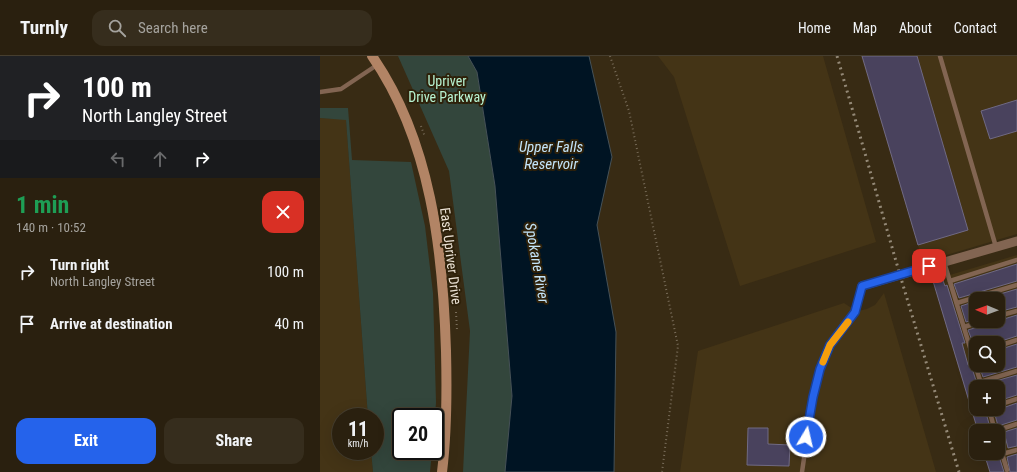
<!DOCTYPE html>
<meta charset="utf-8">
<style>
body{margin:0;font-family:"Roboto Condensed",sans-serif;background:#362d1d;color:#f1f3f6;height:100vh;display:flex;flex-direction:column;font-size:15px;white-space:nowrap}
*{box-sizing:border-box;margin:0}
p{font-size:13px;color:#a5a39e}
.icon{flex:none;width:22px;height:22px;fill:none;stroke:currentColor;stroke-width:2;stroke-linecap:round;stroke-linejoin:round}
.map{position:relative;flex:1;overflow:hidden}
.drawer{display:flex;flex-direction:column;background:#2a200f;width:320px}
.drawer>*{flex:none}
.guide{background:#202124;color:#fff;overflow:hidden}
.needle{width:26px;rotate:271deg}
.controls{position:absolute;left:649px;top:236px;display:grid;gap:8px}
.controls a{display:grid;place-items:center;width:36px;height:36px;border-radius:8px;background:#2a200f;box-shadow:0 4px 16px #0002,0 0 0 1px #463e2f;font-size:20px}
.speed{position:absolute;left:12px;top:352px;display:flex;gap:8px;font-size:20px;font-weight:700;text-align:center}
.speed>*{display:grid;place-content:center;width:52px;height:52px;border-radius:50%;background:#2a200f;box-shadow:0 4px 16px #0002,0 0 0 1px #463e2f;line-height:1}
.speed small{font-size:10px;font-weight:400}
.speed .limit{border:2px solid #111;border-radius:6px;background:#fff;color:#111}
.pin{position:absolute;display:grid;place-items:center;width:34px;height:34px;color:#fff;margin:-17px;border-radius:8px;box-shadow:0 2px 6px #0006}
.me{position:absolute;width:44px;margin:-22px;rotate:9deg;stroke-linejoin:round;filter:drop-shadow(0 0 3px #0008)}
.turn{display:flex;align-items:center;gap:14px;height:84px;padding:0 16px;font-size:18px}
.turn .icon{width:52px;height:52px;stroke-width:2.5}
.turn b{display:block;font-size:28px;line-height:34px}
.lanes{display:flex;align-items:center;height:38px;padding:0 16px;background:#0003;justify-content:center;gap:20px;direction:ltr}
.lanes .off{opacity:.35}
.round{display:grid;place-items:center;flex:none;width:42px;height:42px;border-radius:12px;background:#362d1d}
.summary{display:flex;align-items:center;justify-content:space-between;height:68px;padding:0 16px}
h1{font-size:24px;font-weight:700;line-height:30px;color:#1e9e55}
.primary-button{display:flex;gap:8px;margin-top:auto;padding:8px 16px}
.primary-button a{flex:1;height:46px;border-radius:12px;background:#2563eb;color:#fff;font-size:16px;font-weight:700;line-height:46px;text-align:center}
.primary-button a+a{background:#362d1d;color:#f1f3f6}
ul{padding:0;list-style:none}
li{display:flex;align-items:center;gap:12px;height:52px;padding:0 16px}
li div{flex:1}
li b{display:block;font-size:15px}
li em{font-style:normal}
header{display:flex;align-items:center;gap:24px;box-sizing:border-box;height:56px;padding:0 20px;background:#2a200f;border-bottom:1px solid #463e2f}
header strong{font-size:19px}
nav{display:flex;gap:22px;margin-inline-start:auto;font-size:14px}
.search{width:280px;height:36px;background:#362d1d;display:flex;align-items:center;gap:10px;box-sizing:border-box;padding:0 14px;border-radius:12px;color:#a5a39e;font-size:15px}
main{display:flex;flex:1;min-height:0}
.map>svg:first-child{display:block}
.built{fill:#443416;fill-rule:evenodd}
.green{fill:#33463c}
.water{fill:#001423;stroke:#465258}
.building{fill:#49425d;stroke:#706a84}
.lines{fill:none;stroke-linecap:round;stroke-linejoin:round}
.path{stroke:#796d5a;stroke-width:2;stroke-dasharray:1 3;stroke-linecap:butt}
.lane{stroke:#826552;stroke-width:4.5}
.street{stroke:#826552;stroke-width:9}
.secondary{stroke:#b28465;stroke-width:10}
.rail{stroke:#948977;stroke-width:3;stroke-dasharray:2 4;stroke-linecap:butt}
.route-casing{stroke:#184099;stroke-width:10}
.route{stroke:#2563eb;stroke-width:7}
.slow{stroke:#f59e0b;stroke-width:7}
.labels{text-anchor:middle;stroke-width:4;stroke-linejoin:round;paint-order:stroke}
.park-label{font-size:14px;fill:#b7f3d2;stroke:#2e210a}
.street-label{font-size:14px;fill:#ebe2d5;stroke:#2e210a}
.water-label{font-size:15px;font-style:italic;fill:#c3e4f9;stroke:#2e210a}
</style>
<header>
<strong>Turnly</strong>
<div class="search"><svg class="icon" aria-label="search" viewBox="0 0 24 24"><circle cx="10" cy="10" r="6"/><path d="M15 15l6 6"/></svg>Search here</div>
<nav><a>Home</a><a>Map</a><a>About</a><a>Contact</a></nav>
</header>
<main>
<section class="drawer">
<div class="guide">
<div class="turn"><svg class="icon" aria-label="right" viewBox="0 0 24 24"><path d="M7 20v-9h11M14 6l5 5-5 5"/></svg><div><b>100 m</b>North Langley Street</div></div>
<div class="lanes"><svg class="icon off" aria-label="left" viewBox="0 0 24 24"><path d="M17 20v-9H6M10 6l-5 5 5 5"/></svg><svg class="icon off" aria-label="ahead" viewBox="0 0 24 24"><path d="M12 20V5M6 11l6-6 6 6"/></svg><svg class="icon" aria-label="right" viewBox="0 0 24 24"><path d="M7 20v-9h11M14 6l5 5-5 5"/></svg></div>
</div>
<div class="summary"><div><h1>1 min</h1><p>140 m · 10:52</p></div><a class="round" style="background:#d93025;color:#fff"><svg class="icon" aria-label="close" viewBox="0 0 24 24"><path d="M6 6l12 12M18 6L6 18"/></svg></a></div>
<ul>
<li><svg class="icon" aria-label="right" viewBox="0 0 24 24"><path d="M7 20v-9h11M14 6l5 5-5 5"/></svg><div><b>Turn right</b><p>North Langley Street</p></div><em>100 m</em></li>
<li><svg class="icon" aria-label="arrive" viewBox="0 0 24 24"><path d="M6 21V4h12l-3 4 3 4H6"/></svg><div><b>Arrive at destination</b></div><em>40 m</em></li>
</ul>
<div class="primary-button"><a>Exit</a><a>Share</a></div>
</section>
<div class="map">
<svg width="697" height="416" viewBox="0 0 697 416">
<rect width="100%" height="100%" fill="#382b14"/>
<g class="built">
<path d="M338,0H503L556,186L420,230L354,21Z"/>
<path d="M541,0H697V178L603,206Z"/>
<path d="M0,62L26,63L48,361H21V395H51L53,416H0Z"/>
<path d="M697,199V416H669L664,397H678V375H657L613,224ZM656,243H678V265H656ZM656,287H678V309H656ZM656,331H678V353H656Z"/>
<path d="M564,237L616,416H360L378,295L524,247L530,251L538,255L547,253L555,249Z"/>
</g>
<g class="green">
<path d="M78,0H148L157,16L175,130L192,340L185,416H143L150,275L129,115Z"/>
<path d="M0,52H28L32,104L91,106L105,170L113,237L116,346L115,361H81V395H112L110,416H53L51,395H55V361H48L26,64L0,62Z"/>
</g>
<path class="water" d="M148,0H269L292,101L277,169L296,276L294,416H185L192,340L175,130L157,16Z"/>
<g class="building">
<path d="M542,0H597L648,174L598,189Z"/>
<path d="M697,44V75L670,83L661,55Z"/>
<path d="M697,208V225L639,242L634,228Z"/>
<path d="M622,222L625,230L627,229L645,287H642L648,309H651L658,331H656V353H661L663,359L666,357L671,375H658L613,225Z"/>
<path d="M697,233V251L678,256V243H663Z"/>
<path d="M656,245V263L646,266L641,250Z"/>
<path d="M697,259V280L678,286V282L662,287H653L648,274Z"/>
<path d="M697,288V311L663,321L659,309H678V294Z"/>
<path d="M697,319V339L678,345V331H666L665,328Z"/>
<path d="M697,347V364L678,370L674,355Z"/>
<path d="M428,372H448V388L470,389L469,410L427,409Z"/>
<path d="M697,372V390L688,392L684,376Z"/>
<path d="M664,397H678L684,416H670Z"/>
<path d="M697,398V416H690L687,401Z"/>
</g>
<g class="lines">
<g class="path">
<path d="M290,0L309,55L358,290L342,416"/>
<path d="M101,70L105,81"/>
<path d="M136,256L137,274"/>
</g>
<g class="lane">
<path d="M620,0L676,191"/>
<path d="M0,36L21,33L57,9"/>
<path d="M624,206L662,331"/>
<path d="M630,225L697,204"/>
<path d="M637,247L697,229"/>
<path d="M678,260L697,255"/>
<path d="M644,271L663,265"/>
<path d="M678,290L697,284"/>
<path d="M660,326L697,315"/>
<path d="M678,349L697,343"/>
<path d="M669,353L675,375L697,368"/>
<path d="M678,384L687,414"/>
<path d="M682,398L697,394"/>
<path d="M482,416L493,341L500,313L510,289L535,256L542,230"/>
</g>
<path class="street" d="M542,230L697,185"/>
<path class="secondary" d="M52,0C111,85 123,195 126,295C127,335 127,376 122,416"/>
<path class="rail" d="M517,0L580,219L639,416"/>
</g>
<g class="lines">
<defs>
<path id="route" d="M486,381L493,341L500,313L510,289L535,256L542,230L609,210"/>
</defs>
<use href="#route" class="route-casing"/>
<use href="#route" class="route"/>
<path class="slow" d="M503,306L510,289L528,266"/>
</g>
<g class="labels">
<g class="park-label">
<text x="127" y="30">Upriver<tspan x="127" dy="16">Drive Parkway</tspan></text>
</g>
<g class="street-label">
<text transform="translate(131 200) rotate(83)" y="5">East Upriver Drive</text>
</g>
<g class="water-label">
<text x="231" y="96">Upper Falls<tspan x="231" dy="17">Reservoir</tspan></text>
<text transform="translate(217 207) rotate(80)" y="5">Spokane River</text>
</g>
</g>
</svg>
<div class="controls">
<a><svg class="needle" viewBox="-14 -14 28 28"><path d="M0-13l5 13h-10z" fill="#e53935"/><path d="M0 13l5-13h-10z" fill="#a5a39e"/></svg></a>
<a><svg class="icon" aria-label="search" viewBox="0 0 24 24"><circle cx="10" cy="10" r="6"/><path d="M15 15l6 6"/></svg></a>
<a>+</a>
<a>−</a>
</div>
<div class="speed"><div>11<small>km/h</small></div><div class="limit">20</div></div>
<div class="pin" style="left:609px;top:210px;background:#d93025"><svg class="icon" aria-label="arrive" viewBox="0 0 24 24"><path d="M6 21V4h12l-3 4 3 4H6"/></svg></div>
<svg class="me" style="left:486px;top:381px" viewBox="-20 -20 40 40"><circle r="17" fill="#2563eb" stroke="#fff" stroke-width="3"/><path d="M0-11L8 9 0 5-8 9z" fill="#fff"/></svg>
</div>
</main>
